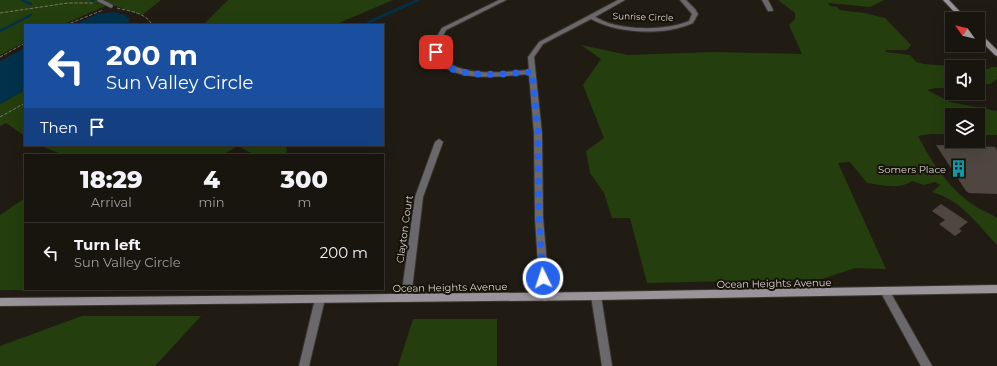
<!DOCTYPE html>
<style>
body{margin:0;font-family:Montserrat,sans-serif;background:#211e18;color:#f1f3f6;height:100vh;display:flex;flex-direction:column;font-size:15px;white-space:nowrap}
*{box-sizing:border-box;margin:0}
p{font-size:13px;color:#9f9f9e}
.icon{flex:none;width:22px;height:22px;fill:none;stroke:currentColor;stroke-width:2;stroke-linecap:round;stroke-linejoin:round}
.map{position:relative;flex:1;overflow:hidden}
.panel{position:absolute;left:24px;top:154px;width:360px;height:136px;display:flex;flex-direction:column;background:#18150f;border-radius:0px;box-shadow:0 4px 16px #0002,0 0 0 1px #36342f}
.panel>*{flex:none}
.top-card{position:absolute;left:24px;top:24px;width:360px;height:122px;border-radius:0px;box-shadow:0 4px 16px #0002,0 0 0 1px #36342f;background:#1a4fa0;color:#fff;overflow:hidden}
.needle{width:26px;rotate:304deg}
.tools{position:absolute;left:945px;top:12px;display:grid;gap:8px}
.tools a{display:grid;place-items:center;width:40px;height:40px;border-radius:0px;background:#18150f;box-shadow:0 4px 16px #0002,0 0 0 1px #36342f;font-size:20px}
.pin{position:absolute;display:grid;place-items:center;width:34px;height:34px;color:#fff;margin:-17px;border-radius:8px;box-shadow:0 2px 6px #0006}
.me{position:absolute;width:44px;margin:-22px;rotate:356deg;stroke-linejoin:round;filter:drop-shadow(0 0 3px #0008)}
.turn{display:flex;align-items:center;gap:14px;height:84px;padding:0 16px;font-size:18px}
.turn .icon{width:52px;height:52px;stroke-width:2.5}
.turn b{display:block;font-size:28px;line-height:34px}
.then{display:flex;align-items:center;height:38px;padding:0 16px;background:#0003;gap:8px;font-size:15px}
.eta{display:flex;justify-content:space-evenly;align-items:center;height:68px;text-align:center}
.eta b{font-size:24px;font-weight:800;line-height:28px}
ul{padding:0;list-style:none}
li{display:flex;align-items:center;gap:12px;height:60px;padding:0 16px;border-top:1px solid #36342f}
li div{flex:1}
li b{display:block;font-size:15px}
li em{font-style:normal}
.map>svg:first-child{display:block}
.green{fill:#243e0e}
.water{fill:#02314b}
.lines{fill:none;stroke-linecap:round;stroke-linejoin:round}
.stream{stroke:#02314b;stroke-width:2.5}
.building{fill:#4f473f}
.service-casing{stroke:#3a362e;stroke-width:5}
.minor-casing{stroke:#3a362e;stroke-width:2}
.secondary-casing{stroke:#3a362e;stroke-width:2}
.path{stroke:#79756e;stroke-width:1;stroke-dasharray:3.5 1.5;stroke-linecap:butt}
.service{stroke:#6b686c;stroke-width:3.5}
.minor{fill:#6b686c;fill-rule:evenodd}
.secondary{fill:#99939a;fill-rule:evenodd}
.route{stroke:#2563eb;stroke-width:7;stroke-dasharray:0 12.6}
.labels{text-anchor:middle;stroke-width:4;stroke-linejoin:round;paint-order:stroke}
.far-street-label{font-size:9px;fill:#d9d6d0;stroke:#17130b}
.poi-label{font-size:10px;fill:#d9d6d0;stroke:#17130b;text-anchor:end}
.street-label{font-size:10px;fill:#d9d6d0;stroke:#17130b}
</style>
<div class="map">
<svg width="997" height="366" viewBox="0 0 997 366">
<rect width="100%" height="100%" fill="#201c14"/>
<g class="green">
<path d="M0,0H161L142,15L110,4L62,25H25V42L0,55Z"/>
<path d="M228,0H393L334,25H203Z"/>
<path d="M778,0H884L870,7L828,3L830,6L837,7L840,10L864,13L885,18L911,45L907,50H886L885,51L886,52L910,55L916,62L924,64L961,67H952V81L949,88H936L927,90L950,102L997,111V135H978V115H952V134H930L918,136C932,163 949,189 975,206C982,211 990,213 997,218V245C977,224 961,200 932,192L940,185L935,182L924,185L912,181C900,190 881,185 867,183L850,162L838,163L886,269L855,268L822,279L647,283L630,218H612L604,193L590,173L586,151L604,138L583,85L601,59L581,45L628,55L713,52L802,54L789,25L795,19V13Z"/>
<path d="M991,67H997V79L990,84H978V68L989,69Z"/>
<path d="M25,90V136L6,123L0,126V104Z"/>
<path d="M38,145H287L286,155H255L238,146L222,155H64Z"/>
<path d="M25,198V289H201L200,291L0,290V215Z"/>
<path d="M82,316H201L155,366H0V346Z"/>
<path d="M413,319H497V366H398Z"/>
</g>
<g class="water">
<path d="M114,12L125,15L130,20L127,25H74L97,14Z"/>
<path d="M25,48V90L0,104V61Z"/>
</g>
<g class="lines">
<g class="stream">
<path d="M22,0L31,4"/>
<path d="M91,0L93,1"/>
<path d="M366,25L369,22L418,0"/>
<path d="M0,31L31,15"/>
</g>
</g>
<g class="building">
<path d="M936,145L995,147L997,150V194L969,193L966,191Z"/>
<path d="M941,204L968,222L959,229L962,231L955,236L939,224L945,220L932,211Z"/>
</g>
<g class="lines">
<defs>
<path id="service" d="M99,0L111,6"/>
<g id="minor">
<path d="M499,0H506L446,30L439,43L441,58C465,78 500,72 529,70L528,57L539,42L618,0H625L595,17C600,19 606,23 612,24C633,30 668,30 689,21L692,14L680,0H686L695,9L698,14L693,23C664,36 619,34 591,19L543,44L534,57L542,134L543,218L550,297L548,300L545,301L542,300L540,297L535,218L534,134L529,74C500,76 457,84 435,59L433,43L442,28Z"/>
<path d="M762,0H768L773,10L772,11H768Z"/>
<path d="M439,139L443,142L423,197L411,298L409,301L406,302L403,301L401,298L415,197L435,142Z"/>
<path d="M885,287L888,288L932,366H921L880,291L882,288Z"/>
<path d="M596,292L599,293L601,296L612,366H602L591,296L593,293Z"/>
<path d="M320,295L323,296L325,299L309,366H299L315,299L317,296Z"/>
</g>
<g id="secondary">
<path d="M943,0H949L967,19H961Z"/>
<path d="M978,32L980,33L997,50V56L995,55L978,38Z"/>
<path d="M997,285V293L596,300L0,306V298L596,292Z"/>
</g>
</defs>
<use href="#service" class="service-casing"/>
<use href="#minor" class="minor-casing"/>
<use href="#secondary" class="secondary-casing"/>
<g class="path">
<path d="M117,8C129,11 147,13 152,25"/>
<path d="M0,13L68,3H93"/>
<path d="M66,25L103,10"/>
<path d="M0,57L25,43"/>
<path d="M0,117L25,103"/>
</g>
<use href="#service" class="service"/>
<use href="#minor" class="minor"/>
<use href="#secondary" class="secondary"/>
</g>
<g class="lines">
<path class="route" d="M436,52C445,83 507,73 532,72L538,134L539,218L543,278"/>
</g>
<defs>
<symbol id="building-bare" viewBox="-9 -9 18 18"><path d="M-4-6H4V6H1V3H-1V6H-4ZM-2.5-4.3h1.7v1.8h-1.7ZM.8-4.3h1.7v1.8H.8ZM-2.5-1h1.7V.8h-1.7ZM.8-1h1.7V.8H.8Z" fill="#0f9aa8" stroke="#17130b" stroke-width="2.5" paint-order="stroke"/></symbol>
</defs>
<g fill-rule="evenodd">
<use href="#building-bare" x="946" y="156" width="25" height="25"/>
</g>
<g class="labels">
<g class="far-street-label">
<text transform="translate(643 17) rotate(2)" y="3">Sunrise Circle</text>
</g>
<g class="poi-label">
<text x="946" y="173">Somers Place</text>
</g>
<g class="street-label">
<text transform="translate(404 229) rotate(-82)" y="4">Clayton Court</text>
<text transform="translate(774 283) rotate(-1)" y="4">Ocean Heights Avenue</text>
<text transform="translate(450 287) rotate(-1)" y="4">Ocean Heights Avenue</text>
</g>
</g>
</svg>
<div class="tools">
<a><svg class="needle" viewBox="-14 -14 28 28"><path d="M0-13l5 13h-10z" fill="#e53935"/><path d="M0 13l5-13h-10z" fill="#9f9f9e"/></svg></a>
<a><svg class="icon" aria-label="sound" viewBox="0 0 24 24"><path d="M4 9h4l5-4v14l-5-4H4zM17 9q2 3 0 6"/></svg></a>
<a><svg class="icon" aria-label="layers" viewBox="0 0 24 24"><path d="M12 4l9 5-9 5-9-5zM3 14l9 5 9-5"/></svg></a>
</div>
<div class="pin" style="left:436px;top:52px;background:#d93025"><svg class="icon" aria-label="arrive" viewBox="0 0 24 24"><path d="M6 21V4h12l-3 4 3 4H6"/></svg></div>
<svg class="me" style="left:543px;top:278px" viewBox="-20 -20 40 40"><circle r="17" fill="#2563eb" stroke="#fff" stroke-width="3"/><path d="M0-11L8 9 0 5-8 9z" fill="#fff"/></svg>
<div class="top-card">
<div class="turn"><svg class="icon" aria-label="left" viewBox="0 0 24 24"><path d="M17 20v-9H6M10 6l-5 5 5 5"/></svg><div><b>200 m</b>Sun Valley Circle</div></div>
<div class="then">Then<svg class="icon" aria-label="arrive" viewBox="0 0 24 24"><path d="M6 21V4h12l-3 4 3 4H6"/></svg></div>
</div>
<section class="panel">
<div class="eta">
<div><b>18:29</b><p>Arrival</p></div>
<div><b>4</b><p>min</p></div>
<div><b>300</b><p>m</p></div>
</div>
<ul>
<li><svg class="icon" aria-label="left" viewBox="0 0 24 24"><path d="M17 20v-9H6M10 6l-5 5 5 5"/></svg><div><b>Turn left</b><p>Sun Valley Circle</p></div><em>200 m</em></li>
</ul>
</section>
</div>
